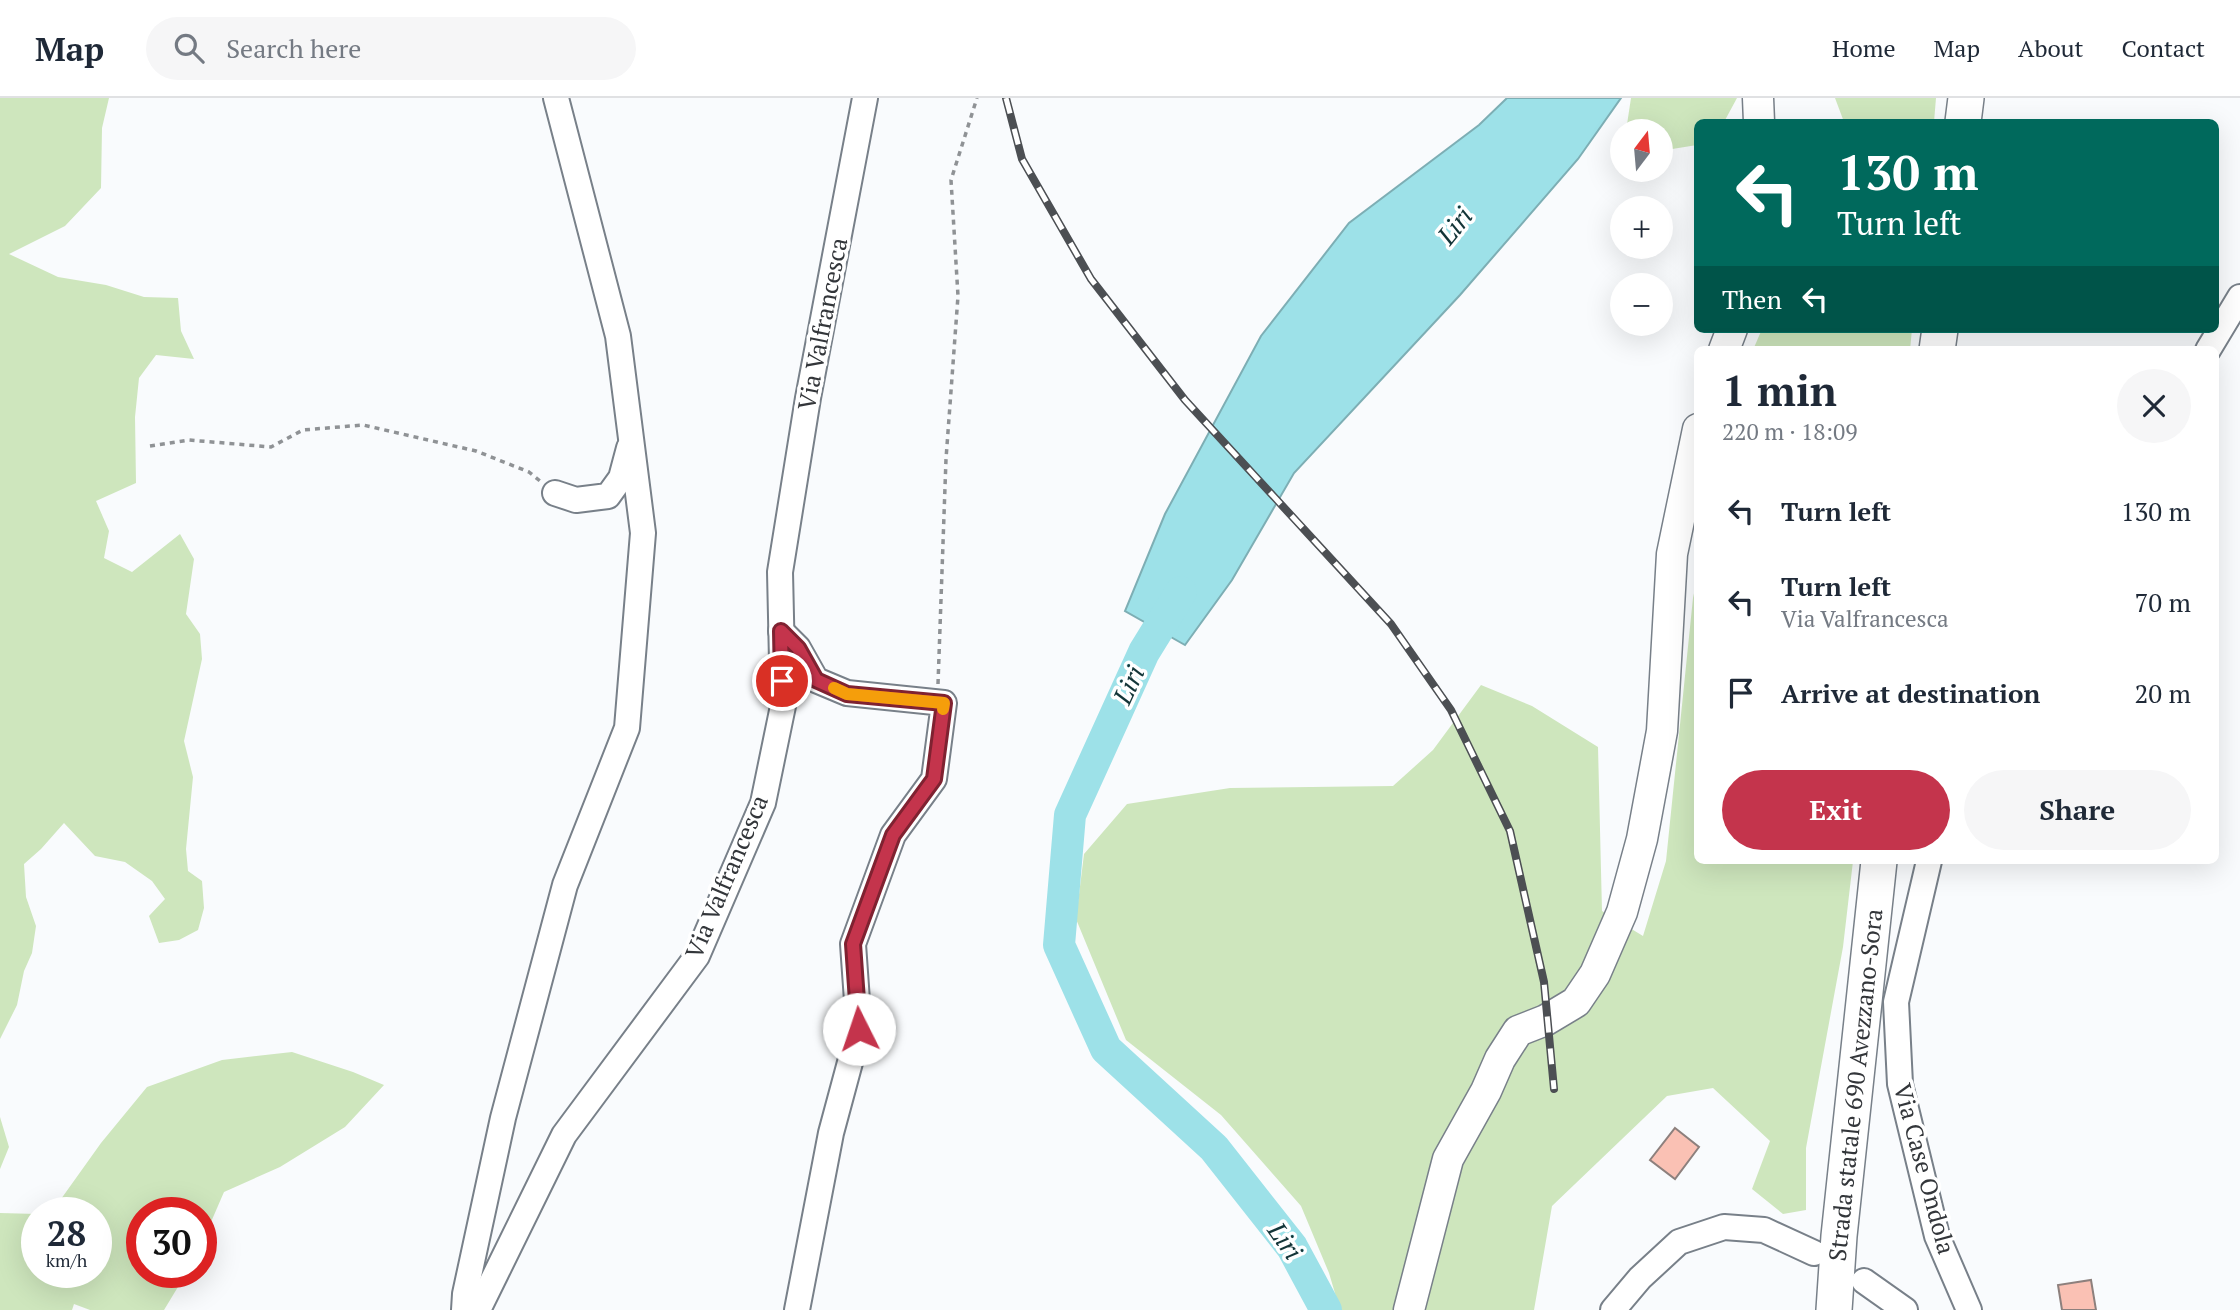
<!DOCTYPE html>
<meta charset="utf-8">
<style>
body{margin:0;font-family:"PT Serif",serif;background:#f6f6f7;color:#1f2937;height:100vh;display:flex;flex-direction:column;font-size:26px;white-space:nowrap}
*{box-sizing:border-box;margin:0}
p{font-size:23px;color:#747a83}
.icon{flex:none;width:38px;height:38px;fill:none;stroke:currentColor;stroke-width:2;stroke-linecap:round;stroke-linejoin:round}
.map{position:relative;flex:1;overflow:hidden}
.side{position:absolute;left:1694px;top:248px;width:525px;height:518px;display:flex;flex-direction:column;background:#fff;border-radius:10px;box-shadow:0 7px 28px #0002}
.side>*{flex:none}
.banner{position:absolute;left:1694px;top:21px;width:525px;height:214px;border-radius:10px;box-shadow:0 7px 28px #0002;background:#00695c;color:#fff;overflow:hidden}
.needle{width:46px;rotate:16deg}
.fabs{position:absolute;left:1610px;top:21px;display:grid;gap:14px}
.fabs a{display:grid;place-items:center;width:63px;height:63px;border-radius:50%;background:#fff;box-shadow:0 7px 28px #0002;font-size:35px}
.speed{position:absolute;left:21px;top:1099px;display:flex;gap:14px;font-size:35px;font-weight:700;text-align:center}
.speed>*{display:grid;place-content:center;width:91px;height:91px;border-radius:50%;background:#fff;box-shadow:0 7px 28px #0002;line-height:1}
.speed small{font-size:18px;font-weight:400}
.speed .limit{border:10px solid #d22;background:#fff;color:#111}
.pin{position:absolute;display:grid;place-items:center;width:60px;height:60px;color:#fff;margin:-30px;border:4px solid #fff;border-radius:50%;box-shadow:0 2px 7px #0007}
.me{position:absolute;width:77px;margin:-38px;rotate:356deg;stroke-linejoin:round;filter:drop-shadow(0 0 5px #0008)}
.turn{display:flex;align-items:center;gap:24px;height:147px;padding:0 28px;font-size:32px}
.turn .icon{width:91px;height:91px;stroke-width:2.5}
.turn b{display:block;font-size:49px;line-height:60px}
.then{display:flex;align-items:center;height:66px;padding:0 28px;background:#0003;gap:14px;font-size:26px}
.round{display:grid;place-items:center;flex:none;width:74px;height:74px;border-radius:37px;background:#f6f6f7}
.head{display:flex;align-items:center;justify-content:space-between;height:119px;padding:0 28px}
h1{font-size:42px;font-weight:800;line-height:52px}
.button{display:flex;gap:14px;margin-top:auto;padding:14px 28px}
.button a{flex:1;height:80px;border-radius:42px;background:#c4344c;color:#fff;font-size:28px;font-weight:800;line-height:80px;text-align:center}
.button a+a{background:#f6f6f7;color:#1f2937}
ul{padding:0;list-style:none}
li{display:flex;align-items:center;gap:21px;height:91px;padding:0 28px}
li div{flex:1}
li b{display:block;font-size:26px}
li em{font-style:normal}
header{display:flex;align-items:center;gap:42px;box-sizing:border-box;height:98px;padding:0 35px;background:#fff;border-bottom:2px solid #e0e1e3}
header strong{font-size:33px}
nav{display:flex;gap:38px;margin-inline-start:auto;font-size:24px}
.search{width:490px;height:63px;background:#f6f6f7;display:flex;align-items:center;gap:18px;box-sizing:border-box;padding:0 24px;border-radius:38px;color:#747a83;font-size:26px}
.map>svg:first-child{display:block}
.green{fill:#cee6bd}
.water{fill:#9de1e8;stroke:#7daeb4;stroke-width:2}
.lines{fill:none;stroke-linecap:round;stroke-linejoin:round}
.river{stroke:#9de1e8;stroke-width:32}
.building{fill:#fac1b4;stroke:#8d807d;stroke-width:2}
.minor-casing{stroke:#788089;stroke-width:28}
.major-casing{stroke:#788089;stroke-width:33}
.highway-casing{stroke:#788089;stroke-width:38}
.path{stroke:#8f9295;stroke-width:3.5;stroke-dasharray:5 5;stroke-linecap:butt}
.minor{stroke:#fff;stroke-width:24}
.major{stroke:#fff;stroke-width:30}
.highway{stroke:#fff;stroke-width:35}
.rail-casing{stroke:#4c4f53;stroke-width:8}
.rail{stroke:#fff;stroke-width:5;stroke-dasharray:16;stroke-linecap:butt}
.route-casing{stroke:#7f2231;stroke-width:18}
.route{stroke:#c4344c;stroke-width:12}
.slow{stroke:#f59e0b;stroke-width:12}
.labels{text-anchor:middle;stroke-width:7;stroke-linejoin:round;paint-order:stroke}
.street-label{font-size:24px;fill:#33363a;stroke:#fff}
.water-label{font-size:26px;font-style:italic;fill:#133538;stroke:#fff}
</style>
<header>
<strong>Map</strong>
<div class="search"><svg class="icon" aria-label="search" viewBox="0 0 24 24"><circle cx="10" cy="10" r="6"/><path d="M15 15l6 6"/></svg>Search here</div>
<nav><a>Home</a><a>Map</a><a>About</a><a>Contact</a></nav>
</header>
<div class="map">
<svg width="2240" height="1212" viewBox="0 0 2240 1212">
<rect width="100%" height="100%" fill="#f9fbfd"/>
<g class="green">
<path d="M0,0H109L102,30L101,90L65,128L9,156L58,179L106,187L144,199L178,200L181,233L194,261L156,257L139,280L135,319L136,385L96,403L109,433L104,460L132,474L180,436L194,461L186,516L200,536L202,561L184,643L193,679L186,751L188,773L202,783L204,810L198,832L179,842L159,845L149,818L165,801L152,783L125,764L95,758L64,725L41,751L24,766L26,799L36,828L32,855L24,873L17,907L0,941Z"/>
<path d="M1631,0H1737L1724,24H1698L1697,47L1666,52L1661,49V33H1626Z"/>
<path d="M1835,0H1936L1934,24H1844Z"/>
<path d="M1762,231H1912L1910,252H1753Z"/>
<path d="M1697,481L1698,763H1853L1843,849L1806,1050V1112L1783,1116L1752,1091L1770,1043L1713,990L1667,998L1552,1108L1534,1212H1340L1329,1175L1301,1108L1221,1017L1126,942L1076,821L1084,756L1127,706L1230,690L1393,688L1433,652L1481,587L1532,608L1598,649L1602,813L1643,838L1666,763L1693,500Z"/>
<path d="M292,954L353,974L384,987L345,1029L280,1069L224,1094L201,1147V1115H142V1174H187L164,1212H90L74,1206L72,1212H0V1115L37,1116V1174H96V1115H51L101,1045L147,989L222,962Z"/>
<path d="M0,1019L9,1049L0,1071Z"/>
</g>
<path class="water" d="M1507,0H1621L1578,61L1460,197L1294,375L1232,482L1185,547L1125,513L1165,416L1261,238L1349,125L1479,27Z"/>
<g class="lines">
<path class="river" d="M1181,494L1144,554L1070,717L1059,847L1106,951L1214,1050L1292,1149L1326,1212"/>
</g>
<g class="building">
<path d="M1675,1030L1699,1049L1675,1081L1650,1062Z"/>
<path d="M2091,1182L2096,1212H2062L2058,1187Z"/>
</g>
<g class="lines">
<defs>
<g id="minor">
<path d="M2208,252L2240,199"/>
<path d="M555,395L576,402L608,398L621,380L629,350"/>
<path d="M781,533L798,550L816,582L847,595L944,605L934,681L893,737L853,846L859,931L831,1035L797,1212"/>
<path d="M1929,763L1896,904L1900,986L1937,1138L1969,1212"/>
<path d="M1864,1183L1905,1212"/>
<path d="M464,1212L465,1196L503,1020L565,787L627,630L643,435L618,238L556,0"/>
<path d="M478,1212L564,1037L697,858L763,705L783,608L780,474L808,300L865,0"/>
<path d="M1613,1212L1640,1180L1679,1144L1724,1129L1764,1132L1814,1155"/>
</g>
<g id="major">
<path d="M1758,0L1759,24"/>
<path d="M1724,252L1732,231"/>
<path d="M1409,1212L1448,1061L1486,993L1500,961L1518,933L1546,922L1576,904L1595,876L1622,814L1642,741L1662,633L1672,456L1698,331"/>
</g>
<g id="highway">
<path d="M1963,24L1966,0"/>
<path d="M1937,252L1940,231"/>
<path d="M1834,1212L1839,1138L1879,763"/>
</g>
</defs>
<use href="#minor" class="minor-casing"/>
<use href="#major" class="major-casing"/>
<use href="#highway" class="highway-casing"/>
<g class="path">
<path d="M150,348L189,342L271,349L303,332L363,327L476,353L529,374L540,383"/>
<path d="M938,586L946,361L958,198L951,82L977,0"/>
</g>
<use href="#minor" class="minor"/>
<use href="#major" class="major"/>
<use href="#highway" class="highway"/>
<defs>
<path id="rail" d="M1006,0L1022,61L1091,181L1185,302L1391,526L1451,612L1510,733L1544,884L1554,991"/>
</defs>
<use href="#rail" class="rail-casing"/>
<use href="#rail" class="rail"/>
</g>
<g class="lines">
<defs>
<path id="route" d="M782,583L781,533L798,550L816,582L847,596L944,605L934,681L893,737L853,846L859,931"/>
</defs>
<use href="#route" class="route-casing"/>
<use href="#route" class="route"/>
<path class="slow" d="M834,590L847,596L944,605L943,611"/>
</g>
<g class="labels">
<g class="street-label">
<text transform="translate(823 226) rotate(-79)" y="8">Via Valfrancesca</text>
<text transform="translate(727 779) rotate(-67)" y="8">Via Valfrancesca</text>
<text transform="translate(1856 987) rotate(-84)" y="8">Strada statale 690 Avezzano-Sora</text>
<text transform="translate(1924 1071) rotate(75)" y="8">Via Case Ondola</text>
</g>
<g class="water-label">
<text transform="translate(1455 128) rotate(-51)" y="9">Liri</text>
<text transform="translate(1129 587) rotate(-65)" y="9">Liri</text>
<text transform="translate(1285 1143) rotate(55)" y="9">Liri</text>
</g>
</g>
</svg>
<div class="fabs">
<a><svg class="needle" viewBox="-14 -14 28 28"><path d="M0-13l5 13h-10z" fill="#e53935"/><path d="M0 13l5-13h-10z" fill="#747a83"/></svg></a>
<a>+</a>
<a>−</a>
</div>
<div class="speed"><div>28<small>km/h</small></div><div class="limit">30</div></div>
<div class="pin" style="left:782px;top:583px;background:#d93025"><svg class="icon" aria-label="arrive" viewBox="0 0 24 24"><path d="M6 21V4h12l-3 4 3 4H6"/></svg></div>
<svg class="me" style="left:859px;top:931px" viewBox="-20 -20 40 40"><circle r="19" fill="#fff"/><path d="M0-13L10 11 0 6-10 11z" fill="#c4344c"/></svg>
<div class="banner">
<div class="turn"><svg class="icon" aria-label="left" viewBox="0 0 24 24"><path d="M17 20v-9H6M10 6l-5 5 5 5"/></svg><div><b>130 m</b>Turn left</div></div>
<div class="then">Then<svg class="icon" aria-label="left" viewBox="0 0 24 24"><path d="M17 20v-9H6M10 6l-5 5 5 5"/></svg></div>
</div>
<section class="side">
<div class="head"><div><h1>1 min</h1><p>220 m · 18:09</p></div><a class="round"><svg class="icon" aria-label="close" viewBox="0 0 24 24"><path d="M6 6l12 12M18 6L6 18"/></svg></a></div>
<ul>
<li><svg class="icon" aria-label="left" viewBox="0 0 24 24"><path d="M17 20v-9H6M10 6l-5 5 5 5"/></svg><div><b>Turn left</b></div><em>130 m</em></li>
<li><svg class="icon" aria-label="left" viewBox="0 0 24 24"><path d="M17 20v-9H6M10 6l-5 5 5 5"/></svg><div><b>Turn left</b><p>Via Valfrancesca</p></div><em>70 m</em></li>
<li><svg class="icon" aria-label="arrive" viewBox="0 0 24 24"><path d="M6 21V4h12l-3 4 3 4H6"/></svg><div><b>Arrive at destination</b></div><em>20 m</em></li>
</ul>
<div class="button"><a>Exit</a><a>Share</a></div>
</section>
</div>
